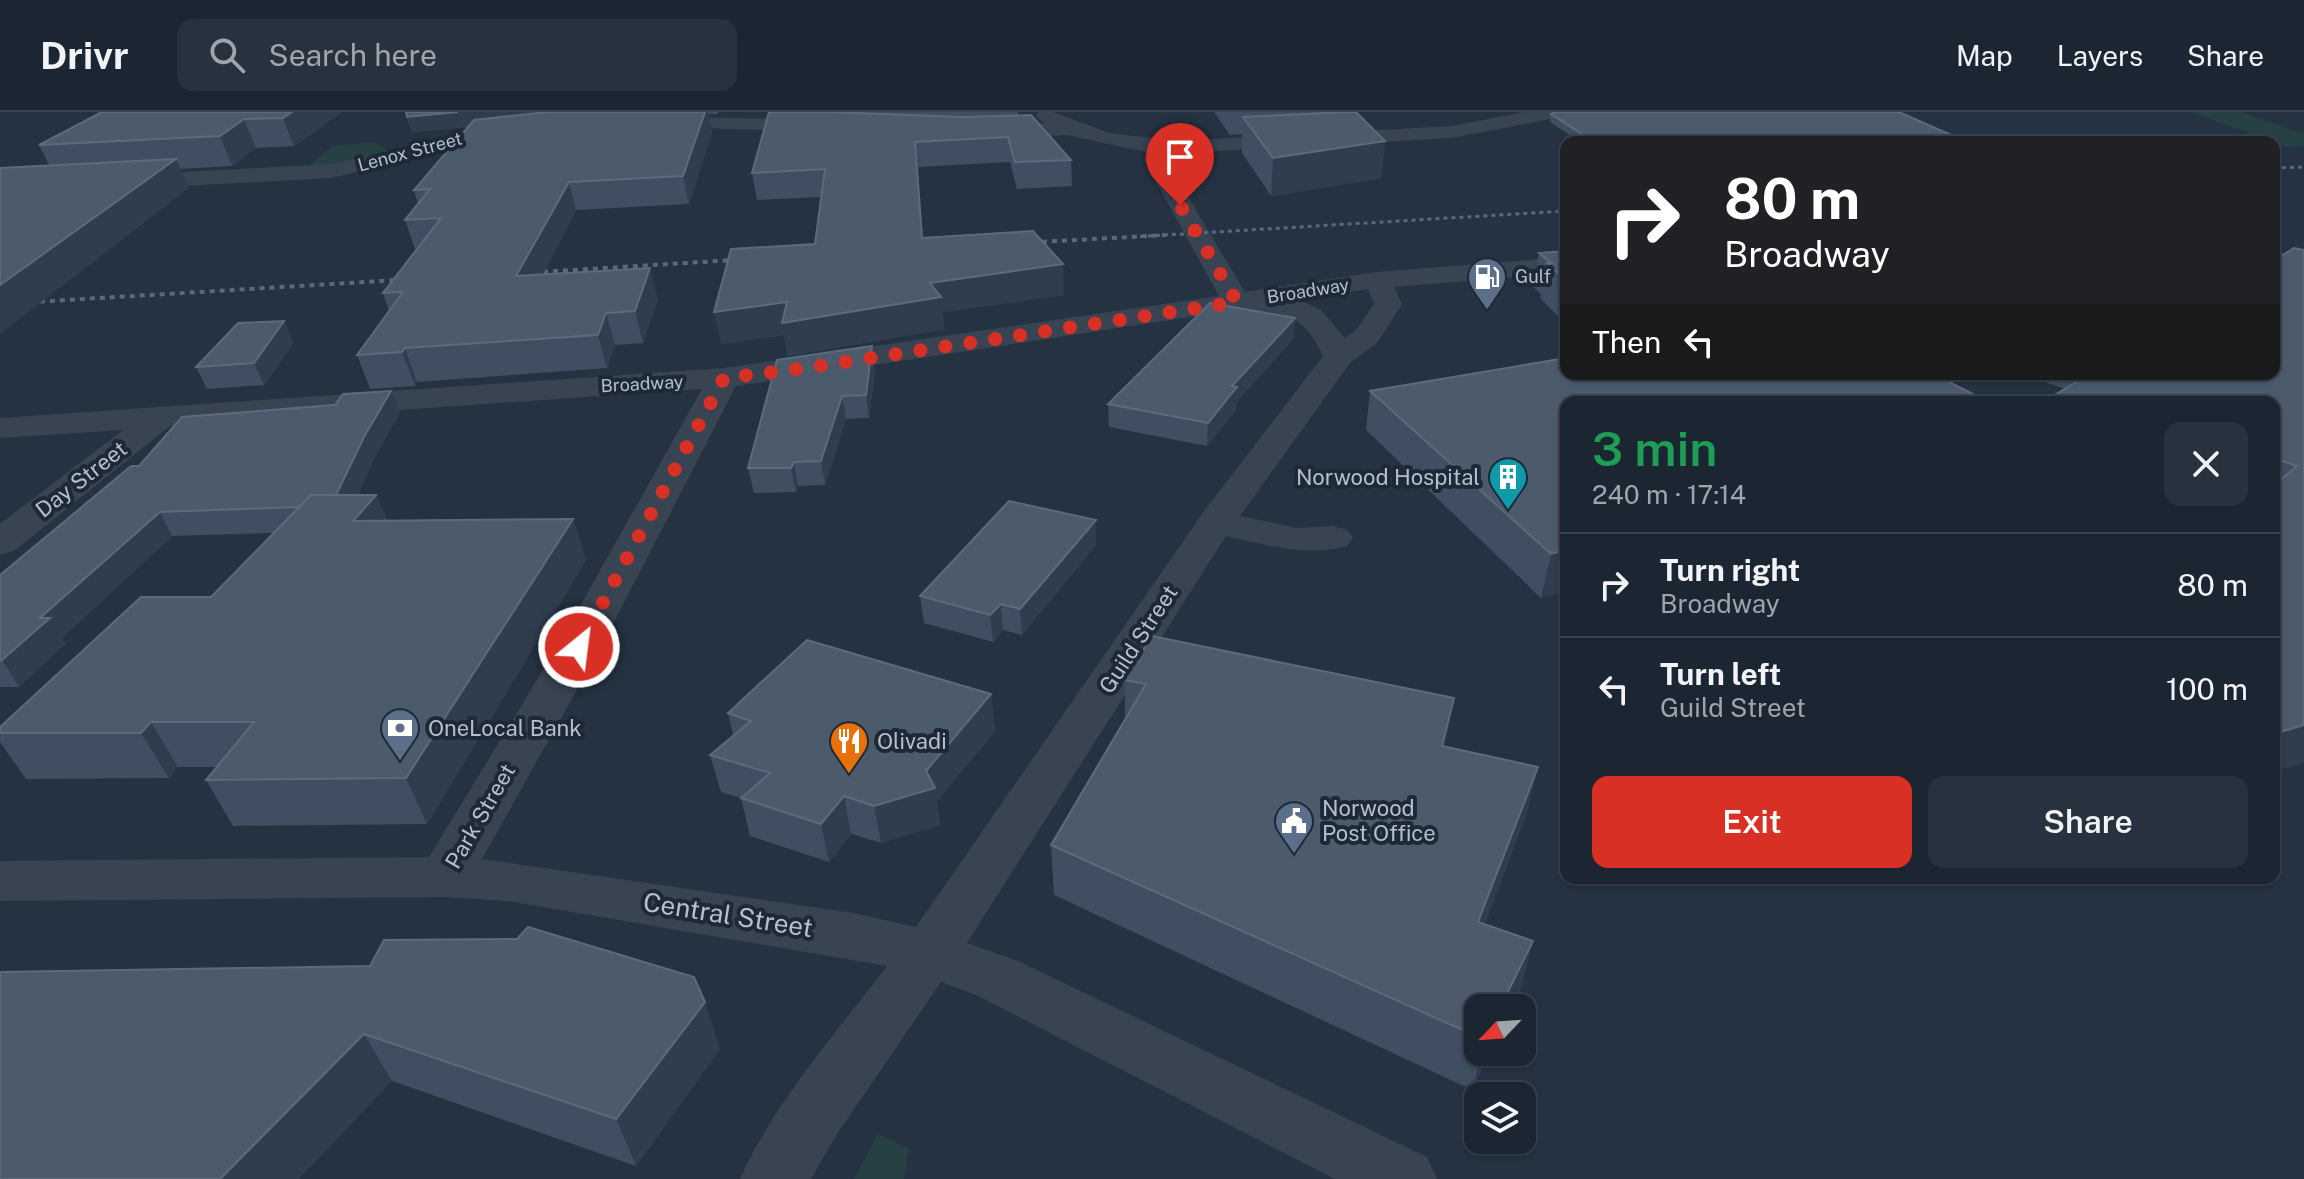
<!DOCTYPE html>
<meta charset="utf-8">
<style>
body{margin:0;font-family:"Public Sans",sans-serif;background:#28323e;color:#f1f3f6;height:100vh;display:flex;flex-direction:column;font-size:30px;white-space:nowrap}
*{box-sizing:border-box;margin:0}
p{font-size:26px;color:#a0a5ac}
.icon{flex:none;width:44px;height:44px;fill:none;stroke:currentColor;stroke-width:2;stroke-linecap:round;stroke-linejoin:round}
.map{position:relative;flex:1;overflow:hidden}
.panel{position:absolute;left:1560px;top:284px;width:720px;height:488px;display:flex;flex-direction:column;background:#1b2632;border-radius:16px;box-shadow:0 2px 6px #0004,0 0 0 2px #39434d}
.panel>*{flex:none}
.top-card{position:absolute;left:1560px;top:24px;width:720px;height:244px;border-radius:16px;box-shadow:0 2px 6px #0004,0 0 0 2px #39434d;background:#202124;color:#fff;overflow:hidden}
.needle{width:52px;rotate:245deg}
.fabs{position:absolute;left:1464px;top:882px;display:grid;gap:16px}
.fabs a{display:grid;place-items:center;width:72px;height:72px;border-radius:16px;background:#1b2632;box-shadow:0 2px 6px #0004,0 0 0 2px #39434d;font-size:40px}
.pin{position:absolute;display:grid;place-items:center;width:68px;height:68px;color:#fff;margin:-82px -34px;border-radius:50% 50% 50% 0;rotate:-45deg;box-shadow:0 0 8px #0007}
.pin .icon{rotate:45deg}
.me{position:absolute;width:88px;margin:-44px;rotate:29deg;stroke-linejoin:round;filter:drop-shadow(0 0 6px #0008)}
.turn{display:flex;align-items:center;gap:28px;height:168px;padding:0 32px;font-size:36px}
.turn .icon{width:104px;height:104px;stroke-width:2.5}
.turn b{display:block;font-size:56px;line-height:68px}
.then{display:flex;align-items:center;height:76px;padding:0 32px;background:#0003;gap:16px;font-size:30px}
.round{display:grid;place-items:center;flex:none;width:84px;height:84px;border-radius:16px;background:#28323e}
.overview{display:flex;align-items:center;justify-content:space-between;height:136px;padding:0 32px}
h1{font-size:48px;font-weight:600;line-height:60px;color:#1e9e55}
.cta{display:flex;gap:16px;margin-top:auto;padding:16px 32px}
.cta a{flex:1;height:92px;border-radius:16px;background:#d93025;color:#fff;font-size:32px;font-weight:600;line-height:92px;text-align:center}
.cta a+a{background:#28323e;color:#f1f3f6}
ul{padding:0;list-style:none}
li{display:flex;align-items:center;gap:24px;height:104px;padding:0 32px;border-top:2px solid #39434d}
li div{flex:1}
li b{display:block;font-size:30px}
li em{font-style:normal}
header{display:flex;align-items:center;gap:48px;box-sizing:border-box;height:112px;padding:0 40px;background:#1b2632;border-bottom:2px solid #39434d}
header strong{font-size:38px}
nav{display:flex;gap:44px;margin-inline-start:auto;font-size:28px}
.search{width:560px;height:72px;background:#28323e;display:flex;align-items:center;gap:20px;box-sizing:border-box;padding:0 28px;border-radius:16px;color:#a0a5ac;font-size:30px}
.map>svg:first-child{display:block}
.green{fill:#264043}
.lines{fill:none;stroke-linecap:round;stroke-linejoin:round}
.minor{fill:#394452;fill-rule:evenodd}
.rail-far1{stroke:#5b6879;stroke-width:3;stroke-dasharray:4 4;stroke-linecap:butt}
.rail{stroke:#5b6879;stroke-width:4;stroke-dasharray:5 5;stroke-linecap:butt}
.wall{fill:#3f4e60}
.shaded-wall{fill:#2f3e4f}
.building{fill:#4c5b6c;stroke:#5c6a7b;stroke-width:2}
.route{stroke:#d93025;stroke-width:14;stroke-dasharray:0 25.2}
.labels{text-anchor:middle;stroke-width:8;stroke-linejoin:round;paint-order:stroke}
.far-street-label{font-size:18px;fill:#b6bfcc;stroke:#1e2937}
.far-poi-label{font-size:18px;fill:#b6bfcc;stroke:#1e2937;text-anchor:start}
.poi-label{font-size:22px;fill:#b6bfcc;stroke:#1e2937;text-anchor:start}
.street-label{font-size:22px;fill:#b6bfcc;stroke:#1e2937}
.near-street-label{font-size:26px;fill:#b6bfcc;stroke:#1e2937}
</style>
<header>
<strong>Drivr</strong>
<div class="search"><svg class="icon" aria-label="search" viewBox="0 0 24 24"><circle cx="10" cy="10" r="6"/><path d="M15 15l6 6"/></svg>Search here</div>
<nav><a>Map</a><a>Layers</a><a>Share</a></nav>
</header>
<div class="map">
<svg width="2304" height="1067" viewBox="0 0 2304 1067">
<rect width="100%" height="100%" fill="#243242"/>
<g class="green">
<path d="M2191,0H2241L2304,22V34L2286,35Z"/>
<path d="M374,30L390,40L351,51L308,54L333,34Z"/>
<path d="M878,1022L909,1037L904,1067H854Z"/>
</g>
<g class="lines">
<g class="minor">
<path d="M1039,0H1054L1109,21L1177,29L1452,14L1524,0H1565L1555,6L1452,26L1167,42L1166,48L1245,180L1376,160L1566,145V161L1394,175L1402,192L1378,230L1350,251L1240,404L1297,416L1333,414L1347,418L1353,426L1347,434C1305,445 1267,433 1226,424L967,831L1018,849L1427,1045L1437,1067H1335L976,883L941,870L837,1022L811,1067H740C775,989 836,921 887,854L508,789L445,785L0,789V749L429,745L557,535L702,277L170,314L14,439L0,443V412L123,318L0,326V306L724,256L1219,184L1144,48L1146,40L1067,23L984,27L973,21L984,15L1044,11L1036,4ZM1368,177L1374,192L1356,218L1345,226L1321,198L1300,188ZM1236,198C1281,201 1302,198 1323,244L1202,402L916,815L854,801L482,747L601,535L736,274Z"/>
<path d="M648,4L823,8L833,14L823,20L641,14L638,10L641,6Z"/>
<path d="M516,11L523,13L526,17L523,21L331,66L126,77L114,70L126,63L331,52Z"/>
</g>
<g class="rail-far1">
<path d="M2274,56L2304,55"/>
<path d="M1132,125L1566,99"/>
</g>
<g class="rail">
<path d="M1022,131L1166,123"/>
<path d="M523,161L751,147"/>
<path d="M0,192L415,167"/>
</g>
</g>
<g class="wall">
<path d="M102,0H342L294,34L256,36L232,54L180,57L189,76L49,53L39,33Z"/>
<path d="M405,0H718V2H708L712,21L689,92L576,98L543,162L658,187L643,231L615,233L607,256L417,270L415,274L370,277L357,243L389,199L383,181L417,137H415L405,108L418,92L414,78L468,15L412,20Z"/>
<path d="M769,0H1018V3L1071,48L1072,74L1017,77L1010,50L918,55L923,126L1064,183L943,200L944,217L788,244L784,223L721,232L815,132L821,85L757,88L752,61Z"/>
<path d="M1214,0H1356L1385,29L1381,66L1271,84L1242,41V22L1230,23Z"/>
<path d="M1551,2L1967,30H1580L1550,10Z"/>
<path d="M2294,136L2304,650L2274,660V290L2065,277L2022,262H2274Z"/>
<path d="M1566,139V212L1540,186L1541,182L1533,175L1539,141Z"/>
<path d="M1295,206L1293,227L1236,291V298L1207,334L1109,315L1108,292Z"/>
<path d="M284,209L293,231L264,273L207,277L196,255Z"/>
<path d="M875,256L869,306L846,307L825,373L798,374L796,380L754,381L748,356Z"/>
<path d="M1370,279L1566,290V480L1541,486L1366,318Z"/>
<path d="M400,301L374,346L358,383H376L387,408L573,407L586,448L427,712L233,714L206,668L216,655H178L169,666L26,667L0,630V615L211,485L275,421L172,424L62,526L66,531L19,575H0V463L139,354Z"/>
<path d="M1096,433L1022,523L1003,518L993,530L924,511L920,484Z"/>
<path d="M1152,524L1445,634L1538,655L1526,703L1485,812L1533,829L1520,879L1511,896H1478V940H1490L1472,978L1054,783L1051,733L1125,608V568Z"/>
<path d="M991,582L995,619L937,689L940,713L881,731L851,722L829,750L750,724L741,686L721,680L710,643L733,623L728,601Z"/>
<path d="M0,860L720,937L636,1054L392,969Z"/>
</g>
<g class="shaded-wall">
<path d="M292,0H342L294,34L283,6Z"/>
<path d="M458,0H598V2L412,20L407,5Z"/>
<path d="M705,0H708L712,21L689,92L683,64Z"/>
<path d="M244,7L256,36L232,54L220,24Z"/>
<path d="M1385,29L1381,66L1271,84L1273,46Z"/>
<path d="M915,30L918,55L925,155L922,126Z"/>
<path d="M176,47L189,76L0,222V173Z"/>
<path d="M569,70L576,98L526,196L516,164Z"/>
<path d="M1063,152L1064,183L943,200L944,217L788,244L784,223L721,232L714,200Z"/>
<path d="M650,156L658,187L643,231L635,199Z"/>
<path d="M606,201L615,233L607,256L598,223Z"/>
<path d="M1295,206L1293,227L1236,291V298L1207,334L1208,311L1232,274Z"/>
<path d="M284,209L293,231L264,273L254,251Z"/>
<path d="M872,234L875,256L869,306L866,283Z"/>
<path d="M405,236L417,270L415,274L402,240Z"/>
<path d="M391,279L400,301L374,346L342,418L331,394L365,323Z"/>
<path d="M842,284L846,307L825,373L821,349Z"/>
<path d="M794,350L798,374L796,380L791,356Z"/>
<path d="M376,383L393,424L353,409Z"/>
<path d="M160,400L172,424L62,526L66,531L19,575L2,548L40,506Z"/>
<path d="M573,407L586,448L427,712L406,666Z"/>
<path d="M1096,408V433L1022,523L1020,497Z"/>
<path d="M1566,438V480L1541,486L1551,442Z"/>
<path d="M1001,492L1003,518L993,530L990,503Z"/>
<path d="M991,582L995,619L937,689L940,713L881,731L874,694L926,659Z"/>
<path d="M1454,586L1445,634L1433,682L1442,634Z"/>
<path d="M151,610L178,655L169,666L141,621Z"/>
<path d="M2304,613V650L2274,660V622Z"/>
<path d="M1538,655L1526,703L1467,860L1478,810Z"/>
<path d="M844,684L851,722L829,750L821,712Z"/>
<path d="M1533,829L1520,879L1511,896H1500Z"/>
<path d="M705,890L720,937L636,1054L616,1007Z"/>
<path d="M364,922L392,969L299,1067H220Z"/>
<path d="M1482,940H1490L1472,978Z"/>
</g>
<g class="building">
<path d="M102,0H292L283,6L244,7L220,24L39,33Z"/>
<path d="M406,0H458L407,5Z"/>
<path d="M548,0H705L683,64L569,70L516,164L650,156L635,199L606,201L598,223L405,236L402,240L357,243L403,180L383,181L441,106L405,108L430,77L414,78L474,8Z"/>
<path d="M769,0H830L962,5L1031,3L1071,48L1015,50L1008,25L915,30L922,126L1033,119L1063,152L930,171L941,185L782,211L787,190L714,200L731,137L815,132L825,57L752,61Z"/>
<path d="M1346,0H1356L1385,29L1273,46L1243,5Z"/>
<path d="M1555,0H1899L1967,30H1594L1551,2Z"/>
<path d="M176,47L0,173V56Z"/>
<path d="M2294,136L2304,138V613L2274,622V373L2297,354L2274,346V290H2043L2090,262H2274V148Z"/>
<path d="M1566,139V169L1547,151H1551L1539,141Z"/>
<path d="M1210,191L1295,206L1232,274L1237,275L1208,311L1108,292Z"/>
<path d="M284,209L254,251L196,255L238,211Z"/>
<path d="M872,234L866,283L842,284L821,349L794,350L791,356H748L777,248Z"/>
<path d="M1566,246V262H1934L1988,290H1566V438L1551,442L1370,279Z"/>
<path d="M391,279L365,323L336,383H311L300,395L160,400L40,506H50L2,548L0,549V463L131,354H139L182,305L335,293L343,282Z"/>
<path d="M311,383H376L353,409L573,407L406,666L206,668L254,610H151L141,621H0V615L141,485H211Z"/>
<path d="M1009,389L1096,408L1020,497L1001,492L990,503L920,484Z"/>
<path d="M1152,524L1454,586L1442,634L1538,655L1478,810L1533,829L1500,896H1478V925L1051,733L1146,572L1125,568Z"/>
<path d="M807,528L991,582L926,659L935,676L874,694L844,684L821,712L741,686L770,661L710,643L751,609L728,601Z"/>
<path d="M528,815L694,865L705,890L616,1007L364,922L220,1067H0V860L370,854L384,828L517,827Z"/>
</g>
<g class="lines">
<path class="route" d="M579,535L724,266L799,257L1237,190L1180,93"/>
</g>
<defs>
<symbol id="fuel-pin" viewBox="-11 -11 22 30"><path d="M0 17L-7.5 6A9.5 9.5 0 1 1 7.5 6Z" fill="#5c6f8a" stroke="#1e2937"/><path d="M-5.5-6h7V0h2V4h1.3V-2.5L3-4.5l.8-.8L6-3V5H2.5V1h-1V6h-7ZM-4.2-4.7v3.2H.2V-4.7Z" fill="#fff"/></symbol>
<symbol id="building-pin" viewBox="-11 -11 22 30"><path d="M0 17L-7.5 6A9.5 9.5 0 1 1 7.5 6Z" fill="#0f9aa8" stroke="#1e2937"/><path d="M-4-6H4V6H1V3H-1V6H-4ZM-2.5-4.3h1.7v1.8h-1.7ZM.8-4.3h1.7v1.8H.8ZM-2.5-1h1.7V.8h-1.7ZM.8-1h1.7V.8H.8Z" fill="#fff"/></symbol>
<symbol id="bank-pin" viewBox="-11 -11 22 30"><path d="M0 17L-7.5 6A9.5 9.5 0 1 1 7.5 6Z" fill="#5c6f8a" stroke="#1e2937"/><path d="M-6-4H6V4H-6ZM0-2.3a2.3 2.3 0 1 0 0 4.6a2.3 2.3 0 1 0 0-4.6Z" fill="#fff"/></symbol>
<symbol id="restaurant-pin" viewBox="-11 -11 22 30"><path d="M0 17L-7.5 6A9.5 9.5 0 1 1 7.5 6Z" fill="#e8710a" stroke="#1e2937"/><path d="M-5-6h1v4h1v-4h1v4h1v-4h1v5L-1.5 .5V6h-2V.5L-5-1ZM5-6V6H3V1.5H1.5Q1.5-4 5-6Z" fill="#fff"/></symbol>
<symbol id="civic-pin" viewBox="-11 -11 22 30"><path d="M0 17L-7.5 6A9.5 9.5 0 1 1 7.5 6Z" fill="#5c6f8a" stroke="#1e2937"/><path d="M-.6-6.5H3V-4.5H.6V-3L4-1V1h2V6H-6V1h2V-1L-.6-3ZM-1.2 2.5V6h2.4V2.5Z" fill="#fff"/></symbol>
</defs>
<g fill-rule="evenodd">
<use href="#fuel-pin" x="1465" y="143" width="44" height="60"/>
<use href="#building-pin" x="1486" y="343" width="44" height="60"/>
<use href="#bank-pin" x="378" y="594" width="44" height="60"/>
<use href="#restaurant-pin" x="827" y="607" width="44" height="60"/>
<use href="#civic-pin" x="1272" y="687" width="44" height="60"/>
</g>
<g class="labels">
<g class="far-street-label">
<text transform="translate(410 40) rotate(-15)" y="6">Lenox Street</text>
<text transform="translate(1308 179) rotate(-9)" y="6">Broadway</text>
<text transform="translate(642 272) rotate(-3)" y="6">Broadway</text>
</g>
<g class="far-poi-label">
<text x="1515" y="171">Gulf</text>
</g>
<g class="poi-label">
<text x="1480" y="373" text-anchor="end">Norwood Hospital</text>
<text x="428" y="624">OneLocal Bank</text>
<text x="877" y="637">Olivadi</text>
<text x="1322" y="704">Norwood<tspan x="1322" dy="25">Post Office</tspan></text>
</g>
<g class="street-label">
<text transform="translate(81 367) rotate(-38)" y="8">Day Street</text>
<text transform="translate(1138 527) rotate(-57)" y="8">Guild Street</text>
<text transform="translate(480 704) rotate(-60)" y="8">Park Street</text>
</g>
<g class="near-street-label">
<text transform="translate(728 803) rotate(9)" y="9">Central Street</text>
</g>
</g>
</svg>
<div class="fabs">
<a><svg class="needle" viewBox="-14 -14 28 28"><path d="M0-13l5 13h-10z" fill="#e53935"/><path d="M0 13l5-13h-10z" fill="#a0a5ac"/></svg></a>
<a><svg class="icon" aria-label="layers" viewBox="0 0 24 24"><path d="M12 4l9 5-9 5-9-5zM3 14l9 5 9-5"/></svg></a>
</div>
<div class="pin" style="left:1180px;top:93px;background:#d93025"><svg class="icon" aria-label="arrive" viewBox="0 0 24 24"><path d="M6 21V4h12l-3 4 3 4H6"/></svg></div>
<svg class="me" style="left:579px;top:535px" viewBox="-20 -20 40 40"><circle r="17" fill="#d93025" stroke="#fff" stroke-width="3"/><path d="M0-11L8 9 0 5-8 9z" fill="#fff"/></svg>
<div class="top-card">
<div class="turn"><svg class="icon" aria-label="right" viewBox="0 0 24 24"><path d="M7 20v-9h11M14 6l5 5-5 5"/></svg><div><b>80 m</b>Broadway</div></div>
<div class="then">Then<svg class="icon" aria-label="left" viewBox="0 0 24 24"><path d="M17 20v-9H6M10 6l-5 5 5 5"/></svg></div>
</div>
<section class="panel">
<div class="overview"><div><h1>3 min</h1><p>240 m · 17:14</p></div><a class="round"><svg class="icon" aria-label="close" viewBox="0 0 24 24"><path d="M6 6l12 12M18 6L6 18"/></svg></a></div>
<ul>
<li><svg class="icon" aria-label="right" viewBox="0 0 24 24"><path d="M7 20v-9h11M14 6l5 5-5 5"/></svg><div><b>Turn right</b><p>Broadway</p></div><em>80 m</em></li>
<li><svg class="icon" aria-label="left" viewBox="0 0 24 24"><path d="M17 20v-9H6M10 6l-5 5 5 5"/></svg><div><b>Turn left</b><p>Guild Street</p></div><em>100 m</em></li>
</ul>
<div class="cta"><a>Exit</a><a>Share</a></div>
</section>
</div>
